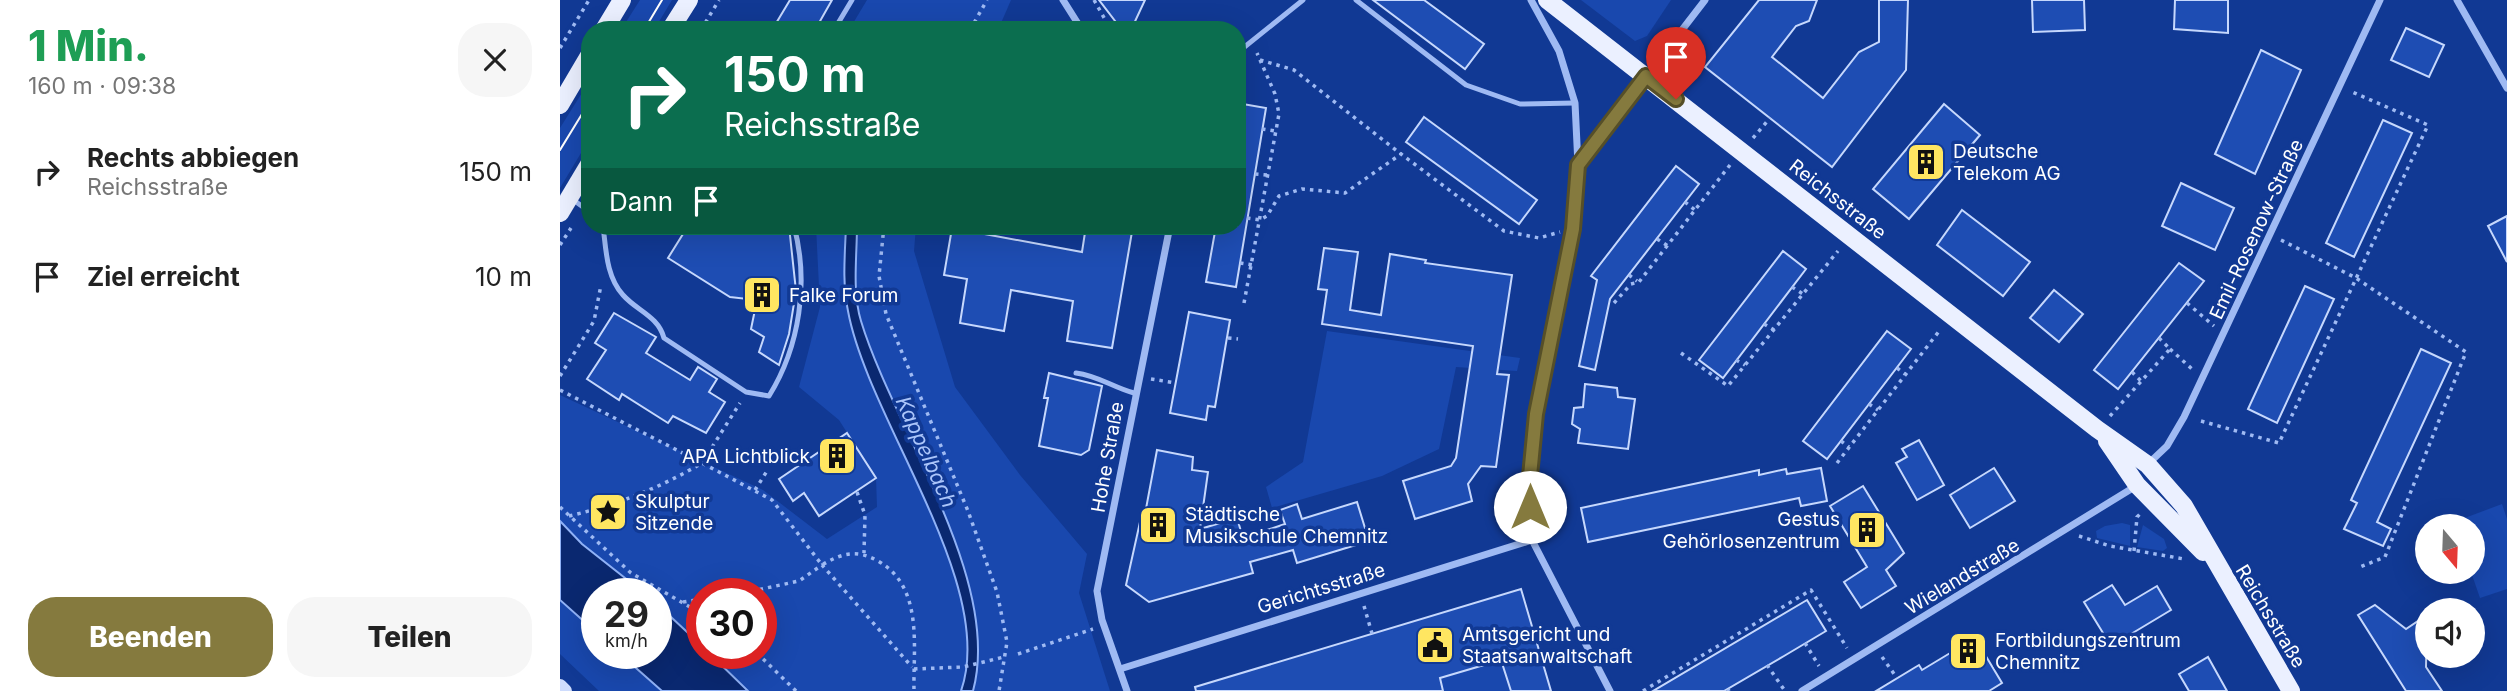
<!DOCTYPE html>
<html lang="de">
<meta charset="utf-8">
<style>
body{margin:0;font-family:Inter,sans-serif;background:#f6f6f6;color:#222;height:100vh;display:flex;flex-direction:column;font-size:26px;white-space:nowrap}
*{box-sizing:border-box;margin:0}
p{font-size:23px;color:#767676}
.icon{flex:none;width:38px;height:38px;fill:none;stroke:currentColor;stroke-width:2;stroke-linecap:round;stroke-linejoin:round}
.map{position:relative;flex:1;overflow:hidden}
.panel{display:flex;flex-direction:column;background:#fff;width:560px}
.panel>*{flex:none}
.guide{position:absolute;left:21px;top:21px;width:665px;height:214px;border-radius:28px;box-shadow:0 7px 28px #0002;background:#0b6e4f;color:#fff;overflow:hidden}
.needle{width:46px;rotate:161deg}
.buttons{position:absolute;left:1855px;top:514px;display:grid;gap:14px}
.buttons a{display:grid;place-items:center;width:70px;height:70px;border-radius:50%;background:#fff;box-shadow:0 7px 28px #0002;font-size:35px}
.speed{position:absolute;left:21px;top:578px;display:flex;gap:14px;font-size:35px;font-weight:700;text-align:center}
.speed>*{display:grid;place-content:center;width:91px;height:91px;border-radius:50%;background:#fff;box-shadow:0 7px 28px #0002;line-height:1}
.speed small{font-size:18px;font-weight:400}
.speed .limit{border:10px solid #d22;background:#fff;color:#111}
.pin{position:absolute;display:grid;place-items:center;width:60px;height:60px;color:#fff;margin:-72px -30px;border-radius:50% 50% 50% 0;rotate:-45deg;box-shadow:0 0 7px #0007}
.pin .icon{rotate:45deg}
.me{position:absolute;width:77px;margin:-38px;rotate:0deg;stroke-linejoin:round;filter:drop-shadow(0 0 5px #0008)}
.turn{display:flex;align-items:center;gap:24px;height:147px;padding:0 28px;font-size:32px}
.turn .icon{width:91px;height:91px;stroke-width:2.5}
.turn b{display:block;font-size:49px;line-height:60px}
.then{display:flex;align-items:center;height:66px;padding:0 28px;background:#0003;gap:14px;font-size:26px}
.round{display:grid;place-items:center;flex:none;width:74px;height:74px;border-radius:28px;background:#f6f6f6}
.head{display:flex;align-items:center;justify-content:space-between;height:119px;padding:0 28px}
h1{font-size:42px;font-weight:800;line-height:52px;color:#1e9e55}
.cta{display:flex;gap:14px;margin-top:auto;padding:14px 28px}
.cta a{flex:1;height:80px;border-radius:28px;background:#857a3e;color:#fff;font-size:28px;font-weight:800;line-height:80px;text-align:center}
.cta a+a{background:#f6f6f6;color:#222}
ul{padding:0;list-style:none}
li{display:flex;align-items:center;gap:21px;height:105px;padding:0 28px}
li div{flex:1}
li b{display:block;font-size:26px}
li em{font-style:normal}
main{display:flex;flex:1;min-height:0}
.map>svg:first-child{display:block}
.green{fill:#1948ae}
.water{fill:#0a2870;stroke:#90b2f7;stroke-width:2}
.building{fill:#1e4db3;stroke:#c6d8fd;stroke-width:2}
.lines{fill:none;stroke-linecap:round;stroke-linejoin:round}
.path{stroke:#9fbaf3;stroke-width:3.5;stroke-dasharray:3.5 5;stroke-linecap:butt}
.service{stroke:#9fbaf3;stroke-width:5}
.minor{stroke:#9fbaf3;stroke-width:7}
.secondary{stroke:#cedcfd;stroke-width:14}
.primary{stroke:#ebf0ff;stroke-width:18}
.tram{stroke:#fff;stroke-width:2}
.route-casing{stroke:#564f28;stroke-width:18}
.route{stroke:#857a3e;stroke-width:12}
.labels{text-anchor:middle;stroke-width:7;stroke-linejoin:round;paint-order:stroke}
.poi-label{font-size:19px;fill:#fff;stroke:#113994;text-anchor:start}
.street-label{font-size:19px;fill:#fff;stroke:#113994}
.water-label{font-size:21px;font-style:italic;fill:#abc5fa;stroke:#113994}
</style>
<main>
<section class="panel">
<div class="head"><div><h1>1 Min.</h1><p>160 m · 09:38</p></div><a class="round"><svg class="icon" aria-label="close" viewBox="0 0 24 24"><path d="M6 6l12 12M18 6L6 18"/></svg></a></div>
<ul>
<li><svg class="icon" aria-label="right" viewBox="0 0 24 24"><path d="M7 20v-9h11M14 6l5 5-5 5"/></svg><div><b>Rechts abbiegen</b><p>Reichsstraße</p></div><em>150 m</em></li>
<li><svg class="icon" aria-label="arrive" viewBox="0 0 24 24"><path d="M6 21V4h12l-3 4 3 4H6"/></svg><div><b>Ziel erreicht</b></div><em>10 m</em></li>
</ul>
<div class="cta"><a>Beenden</a><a>Teilen</a></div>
</section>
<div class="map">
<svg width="1947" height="691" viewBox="0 0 1947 691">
<rect width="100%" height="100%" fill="#113994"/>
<g class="green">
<path d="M80,0H112L94,30H61Z"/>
<path d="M307,0H451L438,30H289Z"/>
<path d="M1021,0H1111L1087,36L1075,41Z"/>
<path d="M30,80V138L0,188V128Z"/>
<path d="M256,226H356L354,251L395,387L460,475L527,554L519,593L550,691H188L149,653H201V593H142V646L96,603V593H84L22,544L0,521V395L203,490L267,539L317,507L316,478L279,420L239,387L260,307Z"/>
<path d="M767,331L960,358L957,371L896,367L879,449L822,476L712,508L706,487L743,462Z"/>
<path d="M1942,504L1947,519V589L1920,598L1911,572L1913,527H1896L1894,522Z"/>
<path d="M1562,523L1570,525V546L1537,538L1536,531L1545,526Z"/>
<path d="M1583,525L1604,539L1607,548L1603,551L1577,547Z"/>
<path d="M0,600L37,633V653H59L101,691H39L0,654Z"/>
<path d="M941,660L951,691H883L880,678Z"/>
</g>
<g class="water">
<path d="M286,226H297C297,256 292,292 301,321C333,427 443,580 413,691H401C438,585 308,420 288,311C282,283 285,253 286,226Z"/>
<path d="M0,521L22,544L84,593H37V633L0,600Z"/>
<path d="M96,603L142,646V653H149L188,691H102L59,653H96Z"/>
</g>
<g class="building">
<path d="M230,0H272L255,30H212Z"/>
<path d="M539,0H585L571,30H562Z"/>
<path d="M813,0H864L924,44L905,69Z"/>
<path d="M1199,0H1257L1249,21L1236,26L1212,57L1263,98L1299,52L1319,42V0H1348L1346,70L1272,167L1145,67Z"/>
<path d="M1472,0H1524L1525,30L1473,32Z"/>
<path d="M1615,0H1668V33L1614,29Z"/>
<path d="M1846,28L1884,45L1869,77L1831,60Z"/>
<path d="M1701,50L1741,70L1695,174L1655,154Z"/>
<path d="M677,103L706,108L676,287L646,282L656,226H677Z"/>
<path d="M1384,104L1420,135L1349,219L1313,189Z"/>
<path d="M864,117L977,200L959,224L846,142Z"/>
<path d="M1823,120L1852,133L1794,257L1766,243Z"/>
<path d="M1116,166L1139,184L1050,299L1035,370L1019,366L1037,280L1031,276Z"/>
<path d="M1621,183L1674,208L1655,250L1602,226Z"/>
<path d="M1402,210L1470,262L1443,296L1377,245Z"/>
<path d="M1947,216V262L1928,226Z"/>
<path d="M128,226H229L236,291L229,334L219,365L199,352L204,337L191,329L197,300L170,297L108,258Z"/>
<path d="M526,226H573L552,348L507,341L513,301L451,290L444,331L400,323L407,279L384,275L392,228L522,252Z"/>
<path d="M764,248L798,252L790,310L821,315L830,254L866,260L865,263L952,275L937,374L949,375L936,467L921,466L908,484L912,501L855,519L843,481L891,466L896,458L913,346L762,324L767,290L758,289Z"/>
<path d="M1223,251L1246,269L1163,378L1139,360Z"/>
<path d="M1619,263L1644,281L1558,389L1534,370Z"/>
<path d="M1745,286L1774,299L1717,423L1688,409Z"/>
<path d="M1494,290L1523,314L1499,342L1470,318Z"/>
<path d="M629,312L670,320L655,407L648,406L646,420L610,413Z"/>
<path d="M54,313L96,337L86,353L130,380L138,367L157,379L149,392L165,402L146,433L113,416L108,423L62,394L59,400L27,379L46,350L35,343Z"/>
<path d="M1327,331L1351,349L1267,459L1243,441Z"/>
<path d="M1861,349L1891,363L1817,522L1831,529L1823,546L1784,529L1797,503L1791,500Z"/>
<path d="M489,373L542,386L529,450L521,455L479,446L488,398H484Z"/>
<path d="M1025,384L1057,388L1058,397L1075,399L1068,449L1018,443L1020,429L1012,424L1014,408L1023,407Z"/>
<path d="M287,433L316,478L259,516L244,493L233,501L219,479Z"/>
<path d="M1359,440L1384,485L1357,500L1336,463L1347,457L1342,449Z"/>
<path d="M597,450L633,457L632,470L648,472L640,529L677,518L683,538L725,524L720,510L737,504L742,519L797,502L809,541L737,563L733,550L690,562L693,573L589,602L566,585L582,513L585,514Z"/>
<path d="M1261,468L1267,501L1241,506L1239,498L1028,542L1021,508L1199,470V475L1226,469L1227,474Z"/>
<path d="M1434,468L1455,501L1410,528L1390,495Z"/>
<path d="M1303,486L1344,553L1326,570L1336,586L1301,608L1284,582L1307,567L1270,506Z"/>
<path d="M1552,585L1565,605L1597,586L1611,610L1551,646L1524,602Z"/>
<path d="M961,589L991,691H951L941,660L880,678L883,691H636L635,687Z"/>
<path d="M1247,600L1266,631L1224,656L1164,691H1093Z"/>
<path d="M1815,605L1846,629L1867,615L1866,667L1882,691H1846L1798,615Z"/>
<path d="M1415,638L1442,683L1429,691H1316L1359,665L1362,670Z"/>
<path d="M1648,657L1667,691H1629L1619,674Z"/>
</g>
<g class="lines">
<g class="path">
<path d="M534,0L551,30"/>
<path d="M141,30L159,0"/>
<path d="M410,30L427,0"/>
<path d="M0,48L29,0"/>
<path d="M700,60L734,70L841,154"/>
<path d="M702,129L715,131"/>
<path d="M1193,138L1210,118"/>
<path d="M695,174L707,175"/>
<path d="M1125,202L1135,210"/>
<path d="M687,218L700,220L707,216L719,196L742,189L785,193L841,154L944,231L979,238L1000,232"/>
<path d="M324,226L319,276L326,314L408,511L437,592L447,642L439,691"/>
<path d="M1097,239L1108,246"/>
<path d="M1721,240L1796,278L1906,352L1825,557L1800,567"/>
<path d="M0,245L11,228"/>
<path d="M680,263L693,265"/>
<path d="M1069,275L1077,281"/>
<path d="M1232,287L1243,294"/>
<path d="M684,303L719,114L715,94L697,53"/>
<path d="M1054,303L1071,284L1079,282L1170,165"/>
<path d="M1627,303L1654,326"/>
<path d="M1204,324L1214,330"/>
<path d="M668,338L678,339"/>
<path d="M1610,349L1632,369"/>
<path d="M1121,353L1168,386L1278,251"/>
<path d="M1176,360L1185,365"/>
<path d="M1337,368L1345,374"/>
<path d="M1572,372L1582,382"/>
<path d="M0,376L34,321L41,285"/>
<path d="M591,379L616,383"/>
<path d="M0,390L142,463L180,403"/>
<path d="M1309,404L1318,410"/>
<path d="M1550,416L1610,349L1599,338"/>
<path d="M1641,421L1719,443L1868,125L1790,91"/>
<path d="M1281,441L1289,447"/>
<path d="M1277,463L1380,330"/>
<path d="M195,490L207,471"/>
<path d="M297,492L305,515L304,553"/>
<path d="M0,507L71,573L142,614"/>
<path d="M9,516C56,505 100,488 142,463L212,500L262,565C282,553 297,549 318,561C364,587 353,647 354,691"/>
<path d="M1519,536L1550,546L1624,559"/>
<path d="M1574,551L1577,517L1581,513"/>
<path d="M183,593L239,581L262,565L352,667"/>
<path d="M123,602L142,599"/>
<path d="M804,606L813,637"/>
<path d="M1245,643L1259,666"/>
<path d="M197,653L236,691"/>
<path d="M458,654L533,629"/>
<path d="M1322,657L1337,678"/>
<path d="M1207,665L1225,691"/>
<path d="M354,669L403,667L444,657"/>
<path d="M1168,689L1169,691"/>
<path d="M1083,691L1251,590L1287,648"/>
</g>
<g class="service">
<path d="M796,0L906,85L960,104L1015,103"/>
<path d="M274,30L292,0"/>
<path d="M677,53L743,0"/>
<path d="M12,199L30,212"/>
<path d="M43,226C46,248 46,277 63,295C77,311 98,316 104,338L186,392L209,396C240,346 249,282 234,226"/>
<path d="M516,373C539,376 552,387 574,393"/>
</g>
<g class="minor">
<path d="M503,0L522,30"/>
<path d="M971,0L999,51L1015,103L1018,165L1013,229L976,413L970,476L972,540L1050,691"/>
<path d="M1897,0L1947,88"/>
<path d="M1018,165L1145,0"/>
<path d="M1588,464L1607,446L1624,417L1820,0"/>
<path d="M560,669L972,540"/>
<path d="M567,691L542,620L537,591L610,226"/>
<path d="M1242,691L1576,486"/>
</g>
<path class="secondary" d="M0,686L5,691"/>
<g class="primary">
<path d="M987,0L1537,429L1588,465L1624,506L1731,691"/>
<path d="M44,30L62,0"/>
<path d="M110,30L129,0"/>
<path d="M0,105L30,54"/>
<path d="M0,213L30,163"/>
<path d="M1547,441L1577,485L1643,552"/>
</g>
<g class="tram">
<path d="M84,30L102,0"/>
<path d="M0,150L30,101"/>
</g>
</g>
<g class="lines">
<defs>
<path id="route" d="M970,507V476L976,414L1013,229L1018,165L1086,76L1116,99"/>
</defs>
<use href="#route" class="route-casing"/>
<use href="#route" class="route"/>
</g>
<defs>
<symbol id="building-square" viewBox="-11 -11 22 22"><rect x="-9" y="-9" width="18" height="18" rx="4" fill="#ffe661" stroke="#113994"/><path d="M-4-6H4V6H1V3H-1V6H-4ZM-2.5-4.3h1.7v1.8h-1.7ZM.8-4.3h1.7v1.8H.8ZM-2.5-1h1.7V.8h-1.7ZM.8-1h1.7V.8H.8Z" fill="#111"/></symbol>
<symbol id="sight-square" viewBox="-11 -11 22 22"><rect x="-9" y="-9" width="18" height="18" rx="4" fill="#ffe661" stroke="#113994"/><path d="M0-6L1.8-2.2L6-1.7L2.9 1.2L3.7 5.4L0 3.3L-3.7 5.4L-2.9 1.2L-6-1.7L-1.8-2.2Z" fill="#111"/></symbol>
<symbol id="civic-square" viewBox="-11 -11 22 22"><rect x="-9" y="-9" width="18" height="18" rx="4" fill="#ffe661" stroke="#113994"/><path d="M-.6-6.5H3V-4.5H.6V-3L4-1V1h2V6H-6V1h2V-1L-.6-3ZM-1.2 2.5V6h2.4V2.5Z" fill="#111"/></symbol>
</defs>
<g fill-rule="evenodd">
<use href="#building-square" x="1344" y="140" width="44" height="44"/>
<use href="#building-square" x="180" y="273" width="44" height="44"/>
<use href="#building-square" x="255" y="434" width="44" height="44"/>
<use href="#sight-square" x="26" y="490" width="44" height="44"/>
<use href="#building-square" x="576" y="503" width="44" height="44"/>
<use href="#building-square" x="1285" y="508" width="44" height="44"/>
<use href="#civic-square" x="853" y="623" width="44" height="44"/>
<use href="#building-square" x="1386" y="629" width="44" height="44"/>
</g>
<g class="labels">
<g class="poi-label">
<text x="1393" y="158">Deutsche<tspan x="1393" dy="22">Telekom AG</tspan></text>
<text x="229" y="302">Falke Forum</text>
<text x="250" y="463" text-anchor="end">APA Lichtblick</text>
<text x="75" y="508">Skulptur<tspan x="75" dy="22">Sitzende</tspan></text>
<text x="625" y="521">Städtische<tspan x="625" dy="22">Musikschule Chemnitz</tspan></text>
<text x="1280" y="526" text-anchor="end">Gestus<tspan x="1280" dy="22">Gehörlosenzentrum</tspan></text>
<text x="902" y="641">Amtsgericht und<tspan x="902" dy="22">Staatsanwaltschaft</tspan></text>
<text x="1435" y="647">Fortbildungszentrum<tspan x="1435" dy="22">Chemnitz</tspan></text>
</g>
<g class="street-label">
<text transform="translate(1278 199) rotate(38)" y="7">Reichsstraße</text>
<text transform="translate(1696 229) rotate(-65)" y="7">Emil-Rosenow-Straße</text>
<text transform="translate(547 457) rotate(-80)" y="7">Hohe Straße</text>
<text transform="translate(1402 576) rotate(-31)" y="7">Wielandstraße</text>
<text transform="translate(761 588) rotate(-17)" y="7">Gerichtsstraße</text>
<text transform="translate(1711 616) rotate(59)" y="7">Reichsstraße</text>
</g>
<g class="water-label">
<text transform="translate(366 452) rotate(66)" y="7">Kappelbach</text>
</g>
</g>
</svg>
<div class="buttons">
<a><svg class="needle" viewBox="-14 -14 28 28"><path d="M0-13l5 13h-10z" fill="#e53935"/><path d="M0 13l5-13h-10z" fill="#767676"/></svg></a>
<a><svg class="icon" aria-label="sound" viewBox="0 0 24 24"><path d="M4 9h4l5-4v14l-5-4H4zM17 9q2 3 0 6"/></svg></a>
</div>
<div class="speed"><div>29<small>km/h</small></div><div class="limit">30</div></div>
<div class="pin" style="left:1116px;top:99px;background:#d93025"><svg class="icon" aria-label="arrive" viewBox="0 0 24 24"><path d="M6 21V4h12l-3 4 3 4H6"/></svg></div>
<svg class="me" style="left:970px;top:507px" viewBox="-20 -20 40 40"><circle r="19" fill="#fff"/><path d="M0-13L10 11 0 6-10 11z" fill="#857a3e"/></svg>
<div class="guide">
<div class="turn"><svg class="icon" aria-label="right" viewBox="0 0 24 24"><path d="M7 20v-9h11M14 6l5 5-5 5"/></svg><div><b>150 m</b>Reichsstraße</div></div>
<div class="then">Dann<svg class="icon" aria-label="arrive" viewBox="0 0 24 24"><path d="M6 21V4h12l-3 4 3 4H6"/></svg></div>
</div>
</div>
</main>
